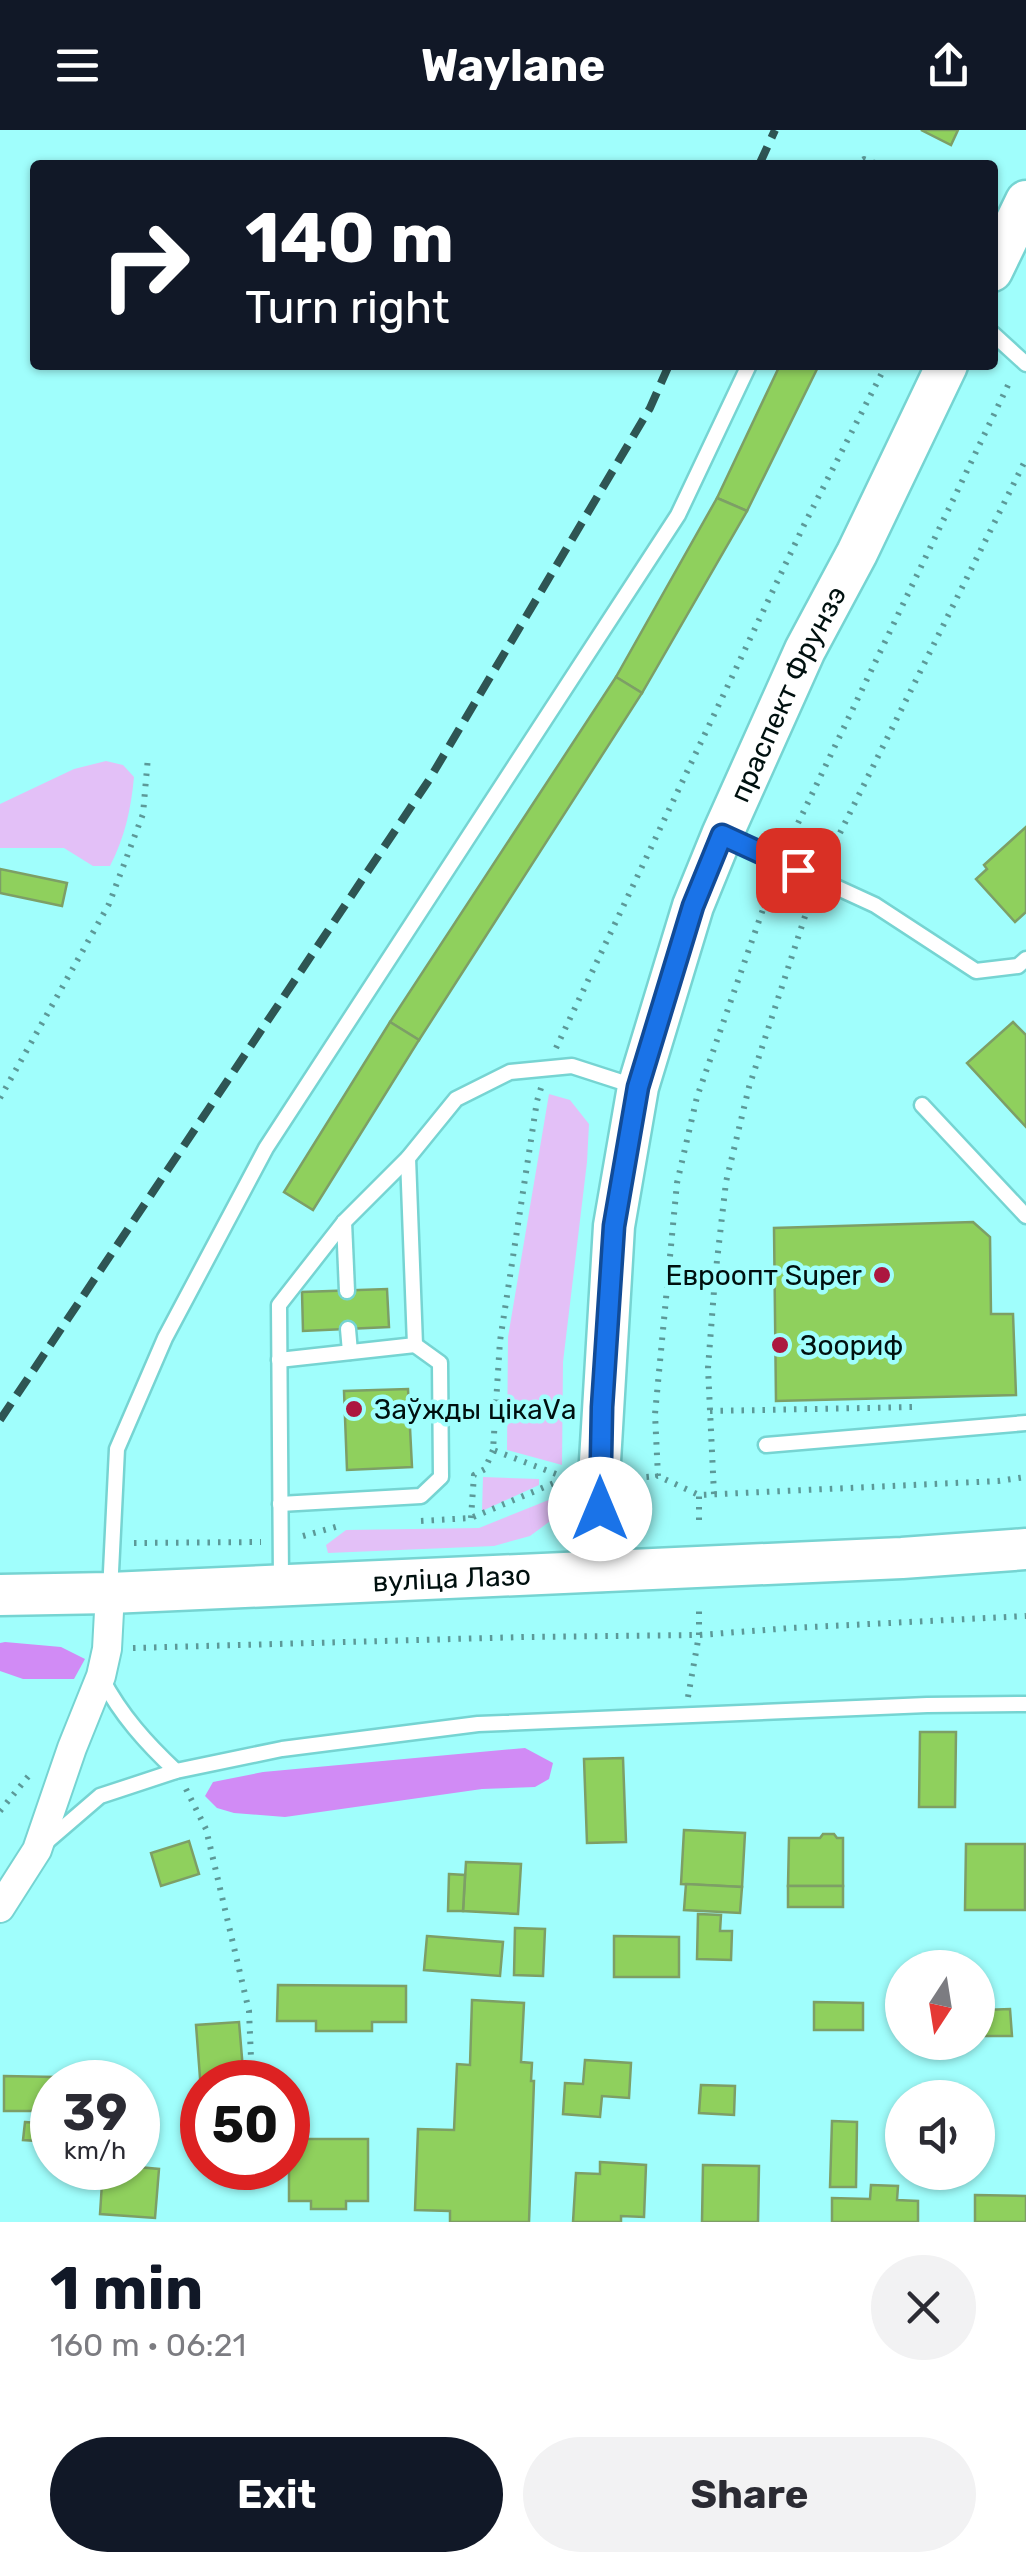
<!DOCTYPE html>
<meta charset="utf-8">
<style>
body{margin:0;font-family:Rubik,sans-serif;background:#f2f2f3;color:#2b2b33;height:100vh;display:flex;flex-direction:column;font-size:38px;white-space:nowrap}
*{box-sizing:border-box;margin:0}
p{font-size:32px;color:#7c7c81}
.icon{flex:none;width:55px;height:55px;fill:none;stroke:currentColor;stroke-width:2;stroke-linecap:round;stroke-linejoin:round}
.map{position:relative;height:2092px;overflow:hidden}
.panel{display:flex;flex-direction:column;background:#fff;flex:1}
.panel>*{flex:none}
.banner{position:absolute;left:30px;top:30px;width:968px;height:210px;border-radius:10px;box-shadow:0 2px 8px #0004;background:#111827;color:#fff;overflow:hidden}
.needle{width:65px;rotate:192deg}
.fabs{position:absolute;left:885px;top:1820px;display:grid;gap:20px}
.fabs a{display:grid;place-items:center;width:110px;height:110px;border-radius:50%;background:#fff;box-shadow:0 2px 8px #0004;font-size:50px}
.speed{position:absolute;left:30px;top:1930px;display:flex;gap:20px;font-size:50px;font-weight:700;text-align:center}
.speed>*{display:grid;place-content:center;width:130px;height:130px;border-radius:50%;background:#fff;box-shadow:0 2px 8px #0004;line-height:1}
.speed small{font-size:25px;font-weight:400}
.speed .limit{border:15px solid #d22;background:#fff;color:#111}
.pin{position:absolute;display:grid;place-items:center;width:85px;height:85px;color:#fff;margin:-42px;border-radius:20px;box-shadow:0 5px 15px #0006}
.me{position:absolute;width:110px;margin:-55px;rotate:0deg;stroke-linejoin:round;filter:drop-shadow(0 0 8px #0008)}
.turn{display:flex;align-items:center;gap:35px;height:210px;padding:0 50px;font-size:45px}
.turn .icon{width:130px;height:130px;stroke-width:2.5}
.turn b{display:block;font-size:70px;line-height:85px}
.round{display:grid;place-items:center;flex:none;width:105px;height:105px;border-radius:52px;background:#f2f2f3}
.summary{display:flex;align-items:center;justify-content:space-between;height:170px;padding:0 50px}
h1{font-size:60px;font-weight:700;line-height:75px;color:#111827}
.action{display:flex;gap:20px;margin-top:auto;padding:20px 50px}
.action a{flex:1;height:115px;border-radius:60px;background:#111827;color:#fff;font-size:40px;font-weight:700;line-height:115px;text-align:center}
.action a+a{background:#f2f2f3;color:#2b2b33}
header{display:flex;justify-content:space-between;align-items:center;height:130px;padding:0 50px;background:#111827;color:#fff;font-size:45px;font-weight:700}
.map>svg:first-child{display:block}
.green{fill:#e3c0f7}
.forest{fill:#d18bf5}
.building{fill:#8fd05d;stroke:#7d9f66;stroke-width:2.5}
.lines{fill:none;stroke-linecap:round;stroke-linejoin:round}
.lane-casing{stroke:#76d4d2;stroke-width:19}
.street-casing{stroke:#76d4d2;stroke-width:32}
.secondary-casing{stroke:#76d4d2;stroke-width:45}
.path{stroke:#5c9998;stroke-width:6;stroke-dasharray:2.5 8;stroke-linecap:butt}
.lane{stroke:#fff;stroke-width:14}
.street{stroke:#fff;stroke-width:28}
.secondary{stroke:#fff;stroke-width:40}
.rail{stroke:#2e5553;stroke-width:8;stroke-dasharray:20 10;stroke-linecap:butt}
.route-casing{stroke:#114b97;stroke-width:25}
.route{stroke:#1a73e8;stroke-width:18}
.poi-dot{fill:#ac173f;stroke:#a0fefc;stroke-width:4}
.labels{text-anchor:middle;stroke-width:9;stroke-linejoin:round;paint-order:stroke}
.street-label{font-size:28px;fill:#00100f;stroke:#a0fefc}
.poi-label{font-size:28px;fill:#00100f;stroke:#a0fefc;text-anchor:start}
</style>
<header><svg class="icon" aria-label="menu" viewBox="0 0 24 24"><path d="M4 6h16M4 12h16M4 18h16"/></svg>Waylane<svg class="icon" aria-label="share" viewBox="0 0 24 24"><path d="M12 15V3M7 8l5-5 5 5M5 13v7h14v-7"/></svg></header>
<div class="map">
<svg width="1026" height="2092" viewBox="0 0 1026 2092">
<rect width="100%" height="100%" fill="#a0fefc"/>
<g class="green">
<path d="M106,631L123,635L134,647C131,679 125,707 110,736H93L64,718H0V674L74,639Z"/>
<path d="M549,964L570,970L589,994L587,1032L563,1232L562,1335L507,1320L508,1207Z"/>
<path d="M483,1347L539,1349V1355L482,1381Z"/>
<path d="M566,1363L553,1389L530,1406L494,1416L328,1423L326,1415L346,1400L479,1398Z"/>
</g>
<g class="forest">
<path d="M5,1512L61,1517L85,1529L74,1549H23L0,1541V1513Z"/>
<path d="M525,1618L553,1633L549,1649L535,1657L482,1659L285,1687L234,1683L217,1678L205,1666L213,1652L263,1642Z"/>
</g>
<g class="building">
<path d="M921,0H958L951,15Z"/>
<path d="M780,235H819L747,381L717,368Z"/>
<path d="M717,368L747,381L642,563L616,547Z"/>
<path d="M616,547L642,563L419,910L390,892Z"/>
<path d="M1026,697V782L1015,792L976,749L987,739L984,735Z"/>
<path d="M0,739L67,753L62,776L0,763Z"/>
<path d="M390,892L419,910L313,1080L284,1062Z"/>
<path d="M1013,892L1026,905V997L967,933Z"/>
<path d="M973,1092L990,1107L991,1184H1013L1016,1265L776,1271L774,1098Z"/>
<path d="M387,1159L389,1197L303,1201L302,1162Z"/>
<path d="M408,1259L412,1337L347,1340L344,1261Z"/>
<path d="M920,1602H956L955,1677H919Z"/>
<path d="M623,1628L626,1712L587,1713L584,1629Z"/>
<path d="M684,1700L745,1703L742,1757L681,1754Z"/>
<path d="M823,1704H834L837,1708H843V1756H788L789,1708H820Z"/>
<path d="M189,1711L199,1744L161,1756L151,1723Z"/>
<path d="M966,1714H1025V1780H965Z"/>
<path d="M466,1732L521,1734L518,1784L463,1781Z"/>
<path d="M449,1744L465,1745L463,1781H448Z"/>
<path d="M686,1754L742,1757L740,1783L684,1780Z"/>
<rect x="788" y="1756" width="55" height="21"/>
<path d="M698,1784L721,1785L720,1801H732L731,1830L697,1829Z"/>
<path d="M515,1798L545,1799L543,1846L514,1845Z"/>
<path d="M427,1806L503,1812L500,1846L424,1840Z"/>
<path d="M614,1806L679,1807V1847H614Z"/>
<path d="M278,1855L406,1856V1892H372V1901H316V1891H277Z"/>
<path d="M472,1870L524,1873L521,1932L532,1933L531,1951H534L529,2092H450V2081L415,2080L418,1999L454,2000L457,1934L470,1935Z"/>
<path d="M814,1872L863,1873V1900H814Z"/>
<path d="M1010,1879L1012,1906H984L983,1880Z"/>
<path d="M239,1892L244,1952H202V1974L196,1895Z"/>
<path d="M585,1930L631,1933L629,1968L602,1966L600,1987L563,1984L565,1953L583,1954Z"/>
<path d="M4,1946L56,1947V1952H52V1981H4Z"/>
<path d="M701,1955L735,1956L734,1985L699,1983Z"/>
<path d="M832,1991L857,1992L856,2057H830Z"/>
<path d="M25,1992L52,1994V2012L23,2010Z"/>
<path d="M289,2009H368V2071H346V2079H311V2071H289Z"/>
<path d="M600,2032L646,2035L644,2087L621,2086V2092H573L576,2043L600,2044Z"/>
<path d="M703,2035L759,2036L758,2092H702Z"/>
<path d="M138,2037L159,2039L155,2088L100,2084L103,2038Z"/>
<path d="M871,2055L898,2056L897,2070L918,2071V2092H832V2068L870,2069Z"/>
<path d="M975,2065L1026,2066V2092H975Z"/>
</g>
<g class="lines">
<defs>
<g id="lane">
<path d="M992,203L1026,234"/>
<path d="M727,707L875,775L976,841L1018,836L1026,829"/>
<path d="M922,975L1026,1086"/>
<path d="M344,1092L347,1161"/>
<path d="M348,1199L350,1222"/>
<path d="M279,1230L415,1215L408,1028"/>
<path d="M766,1315L1026,1293"/>
<path d="M280,1374L421,1366L441,1347L440,1233L415,1215"/>
<path d="M281,1450L279,1175L344,1092L408,1028L456,969L510,942L572,936L637,957"/>
<path d="M110,1462L117,1319L165,1208L266,1018L678,385L749,235"/>
<path d="M102,1549C121,1585 146,1613 176,1641"/>
<path d="M43,1715L100,1666L176,1641L282,1619L478,1594L927,1575L1026,1574"/>
</g>
<path id="street" d="M0,1778L37,1720L72,1618L101,1546L107,1519L110,1463"/>
<g id="secondary">
<path d="M992,141L1026,71"/>
<path id="s1" d="M601,1441L599,1348L614,1096L638,957L693,776L722,705L805,520L857,423L947,235"/>
<path id="s2" d="M0,1465L110,1463L902,1428L1026,1419"/>
</g>
</defs>
<use href="#lane" class="lane-casing"/>
<use href="#street" class="street-casing"/>
<use href="#secondary" class="secondary-casing"/>
<g class="path">
<path d="M854,35L864,29L880,35"/>
<path d="M789,712L1011,249"/>
<path d="M826,731L1026,329"/>
<path d="M773,751L697,967L677,1053L655,1284L658,1346L699,1365L998,1351L1026,1347"/>
<path d="M556,918L804,395L886,235"/>
<path d="M541,958L537,971L500,1211L493,1320L564,1347"/>
<path d="M0,968L109,774L143,684L148,627"/>
<path d="M710,1281L915,1277"/>
<path d="M636,1348L658,1346"/>
<path d="M714,1364L708,1238L715,1148L726,1052L749,957L812,765"/>
<path d="M471,1388L474,1345L485,1339L493,1320"/>
<path d="M699,1390V1365"/>
<path d="M421,1391L471,1388L566,1348"/>
<path d="M303,1406L339,1396"/>
<path d="M134,1413L261,1412"/>
<path d="M133,1518L525,1507L699,1505L791,1498L1026,1486"/>
<path d="M688,1567L699,1505V1475"/>
<path d="M186,1659L206,1699L249,1881L252,1952"/>
<path d="M0,1681L31,1643"/>
</g>
<use href="#lane" class="lane"/>
<use href="#street" class="street"/>
<use href="#secondary" class="secondary"/>
<g class="rail">
<path d="M759,35L775,0"/>
<path d="M0,1290L429,650L650,278L669,235"/>
</g>
</g>
<g class="lines">
<defs>
<path id="route" d="M600,1379L602,1277L614,1096L638,957L693,776L722,705L798,740"/>
</defs>
<use href="#route" class="route-casing"/>
<use href="#route" class="route"/>
</g>
<g class="poi-dot">
<circle cx="882" cy="1145" r="10"/>
<circle cx="780" cy="1215" r="10"/>
<circle cx="354" cy="1279" r="10"/>
</g>
<g class="labels">
<g class="street-label">
<text dy="10" stroke="none"><textPath href="#s1" startOffset="908">праспект Фрунзэ</textPath></text>
<text dy="10" stroke="none"><textPath href="#s2" startOffset="452">вуліца Лазо</textPath></text>
</g>
<g class="poi-label">
<text x="862" y="1155" text-anchor="end">Евроопт Super</text>
<text x="800" y="1225">Зоориф</text>
<text x="374" y="1289">Заўжды цікаVа</text>
</g>
</g>
</svg>
<div class="fabs">
<a><svg class="needle" viewBox="-14 -14 28 28"><path d="M0-13l5 13h-10z" fill="#e53935"/><path d="M0 13l5-13h-10z" fill="#7c7c81"/></svg></a>
<a><svg class="icon" aria-label="sound" viewBox="0 0 24 24"><path d="M4 9h4l5-4v14l-5-4H4zM17 9q2 3 0 6"/></svg></a>
</div>
<div class="speed"><div>39<small>km/h</small></div><div class="limit">50</div></div>
<div class="pin" style="left:798px;top:740px;background:#d93025"><svg class="icon" aria-label="arrive" viewBox="0 0 24 24"><path d="M6 21V4h12l-3 4 3 4H6"/></svg></div>
<svg class="me" style="left:600px;top:1379px" viewBox="-20 -20 40 40"><circle r="19" fill="#fff"/><path d="M0-13L10 11 0 6-10 11z" fill="#1a73e8"/></svg>
<div class="banner">
<div class="turn"><svg class="icon" aria-label="right" viewBox="0 0 24 24"><path d="M7 20v-9h11M14 6l5 5-5 5"/></svg><div><b>140 m</b>Turn right</div></div>
</div>
</div>
<section class="panel">
<div class="summary"><div><h1>1 min</h1><p>160 m · 06:21</p></div><a class="round"><svg class="icon" aria-label="close" viewBox="0 0 24 24"><path d="M6 6l12 12M18 6L6 18"/></svg></a></div>
<div class="action"><a>Exit</a><a>Share</a></div>
</section>
